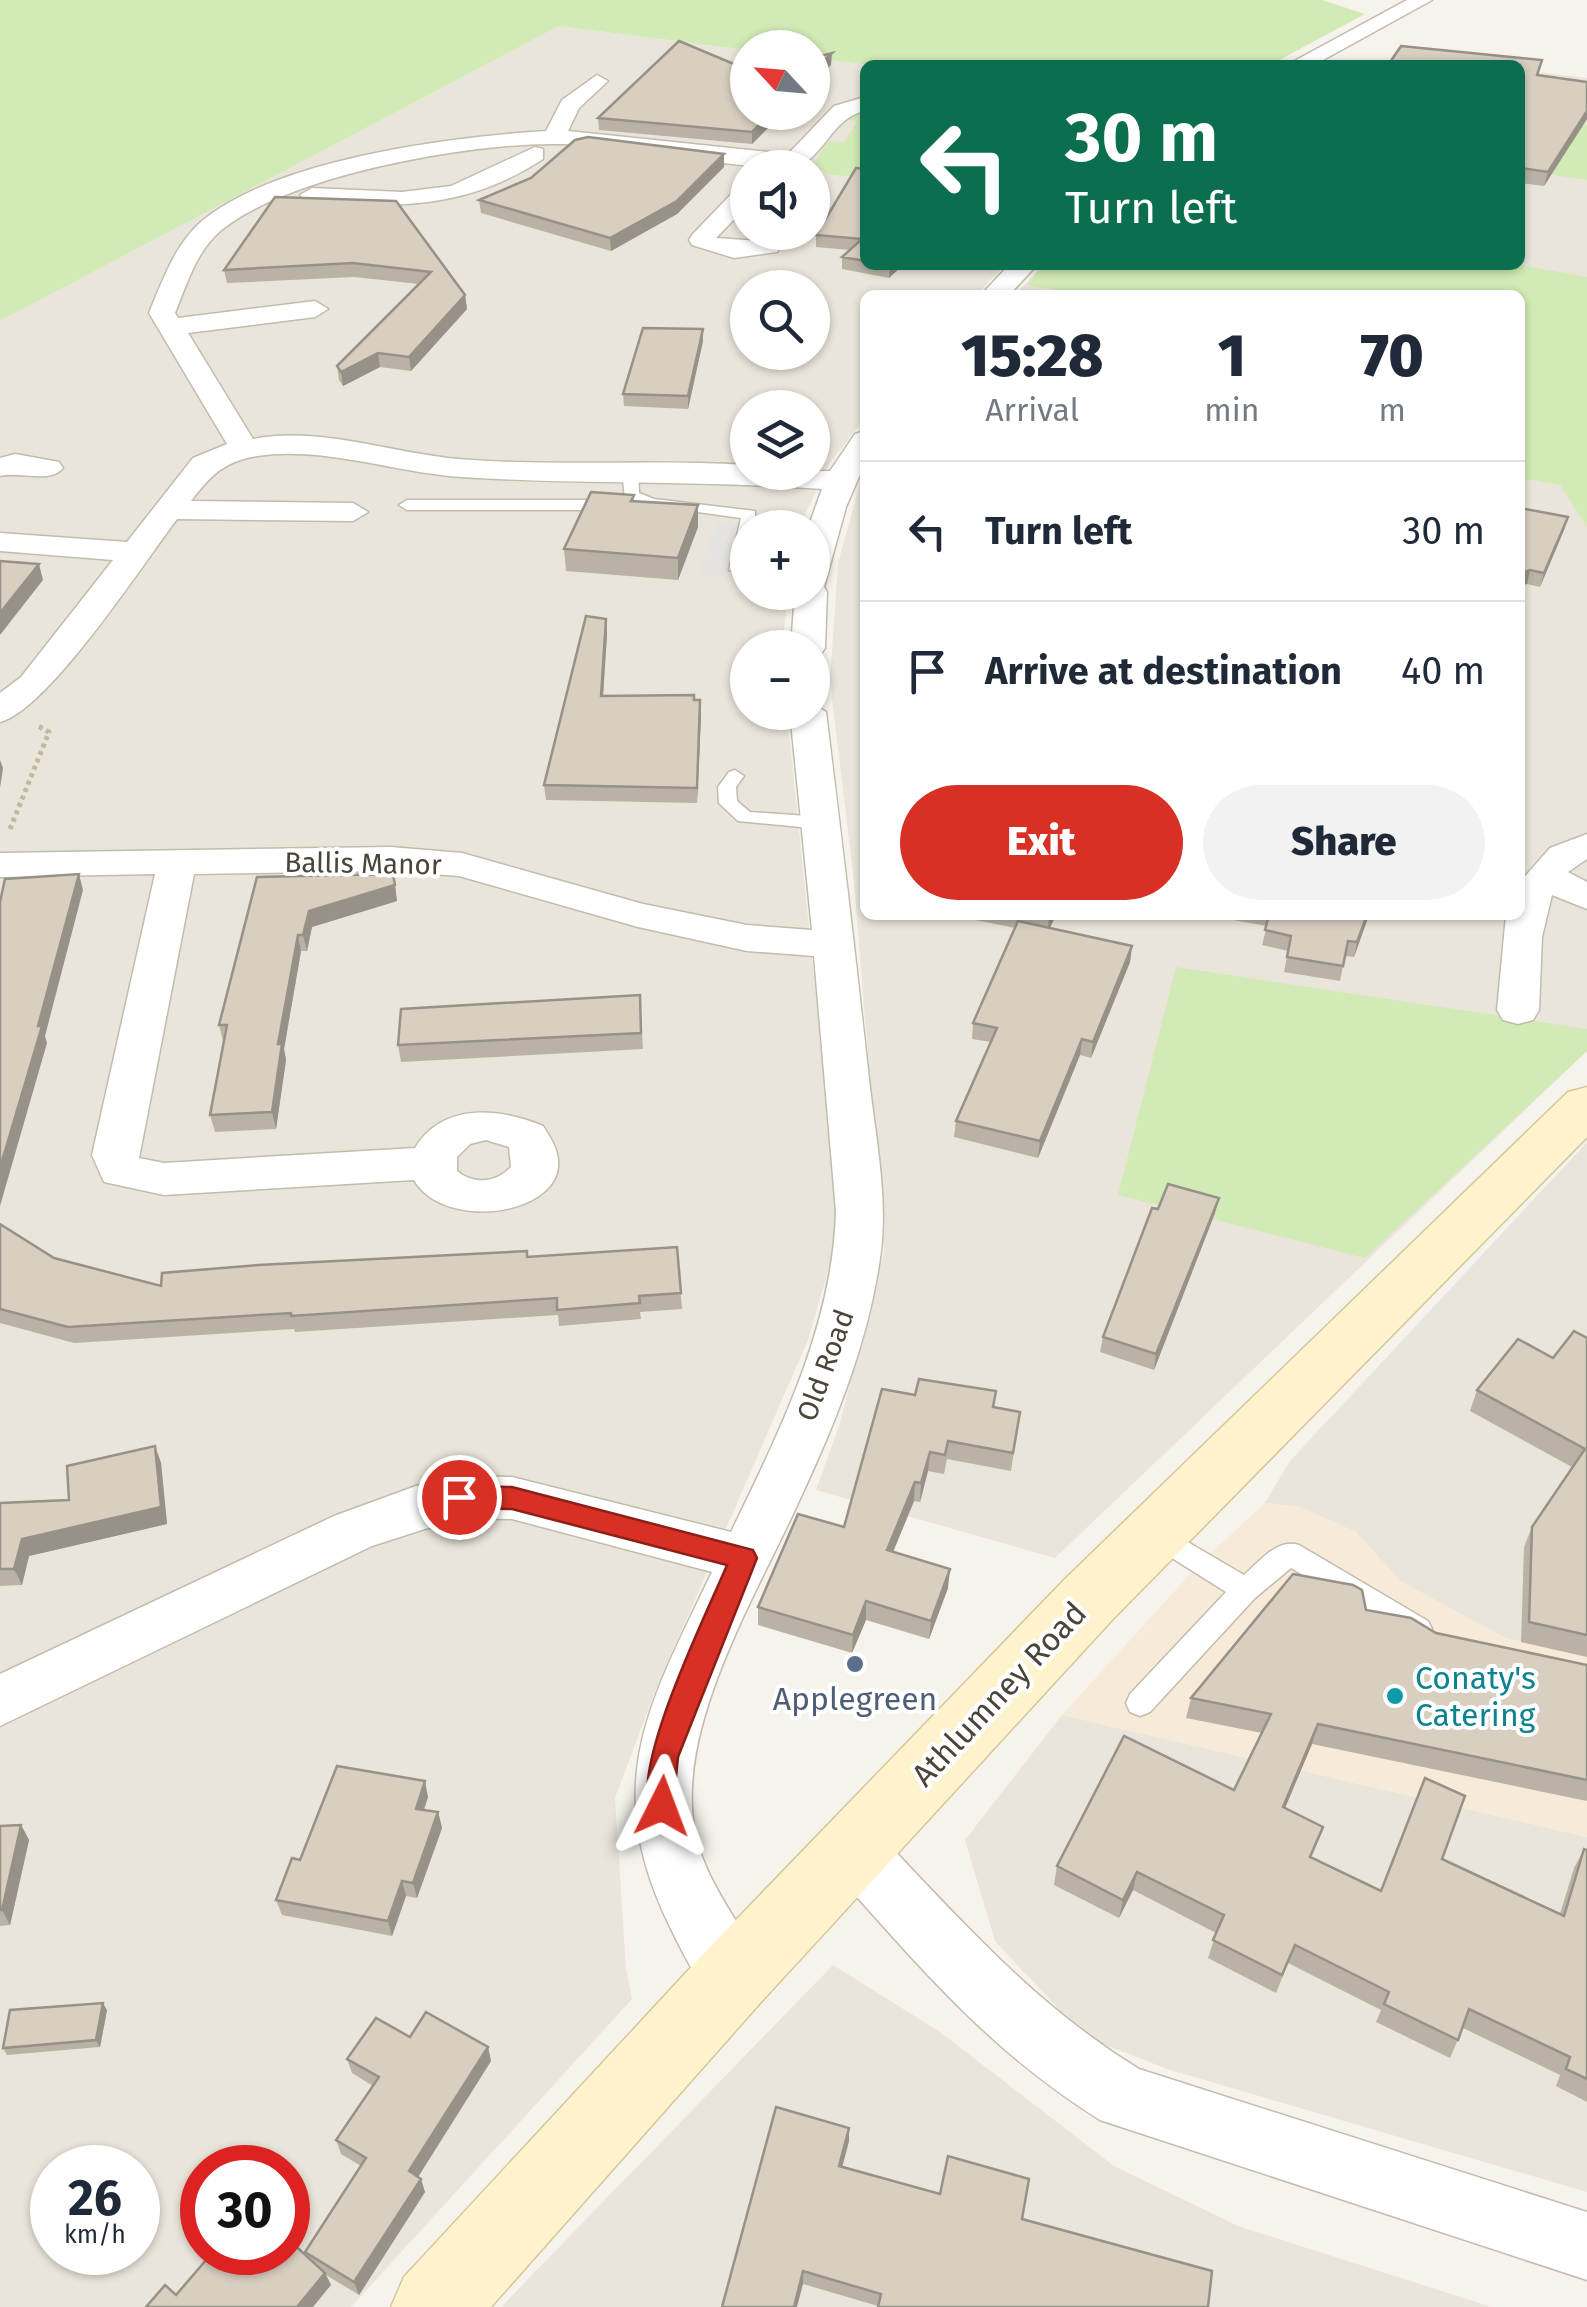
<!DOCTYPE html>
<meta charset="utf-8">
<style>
body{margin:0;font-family:"Fira Sans",sans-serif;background:#f2f2f3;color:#1f2937;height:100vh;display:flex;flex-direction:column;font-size:38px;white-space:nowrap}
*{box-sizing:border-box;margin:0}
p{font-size:32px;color:#747a83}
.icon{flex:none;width:55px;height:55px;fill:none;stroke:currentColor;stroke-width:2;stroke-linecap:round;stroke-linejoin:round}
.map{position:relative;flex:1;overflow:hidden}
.sheet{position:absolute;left:860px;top:290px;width:665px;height:630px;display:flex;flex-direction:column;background:#fff;border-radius:15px;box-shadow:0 2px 8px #0004}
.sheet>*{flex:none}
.guide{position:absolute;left:860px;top:60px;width:665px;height:210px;border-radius:15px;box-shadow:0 2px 8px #0004;background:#0b6e4f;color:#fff;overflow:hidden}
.needle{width:65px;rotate:296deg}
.fabs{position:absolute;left:730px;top:30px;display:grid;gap:20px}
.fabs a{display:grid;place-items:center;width:100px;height:100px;border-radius:50%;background:#fff;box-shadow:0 2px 8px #0004;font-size:50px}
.speed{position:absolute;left:30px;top:2145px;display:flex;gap:20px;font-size:50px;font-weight:700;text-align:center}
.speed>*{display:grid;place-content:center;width:130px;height:130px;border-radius:50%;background:#fff;box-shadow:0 2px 8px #0004;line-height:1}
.speed small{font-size:25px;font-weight:400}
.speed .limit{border:15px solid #d22;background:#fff;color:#111}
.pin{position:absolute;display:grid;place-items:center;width:85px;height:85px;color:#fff;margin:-42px;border:5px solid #fff;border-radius:50%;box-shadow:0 2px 10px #0007}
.me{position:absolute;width:110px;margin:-55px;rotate:3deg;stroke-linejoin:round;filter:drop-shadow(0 0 8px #0008)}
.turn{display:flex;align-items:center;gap:35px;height:210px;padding:0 40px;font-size:45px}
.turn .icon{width:130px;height:130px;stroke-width:2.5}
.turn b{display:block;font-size:70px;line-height:85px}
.eta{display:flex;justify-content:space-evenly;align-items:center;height:170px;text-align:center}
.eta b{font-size:60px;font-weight:800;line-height:70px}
.action{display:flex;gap:20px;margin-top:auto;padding:20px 40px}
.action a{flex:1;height:115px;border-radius:60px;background:#d93025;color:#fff;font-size:40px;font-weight:800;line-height:115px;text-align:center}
.action a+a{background:#f2f2f3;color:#1f2937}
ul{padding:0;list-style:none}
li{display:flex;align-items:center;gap:30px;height:140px;padding:0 40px;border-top:2px solid #e0e1e3}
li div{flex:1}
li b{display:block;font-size:38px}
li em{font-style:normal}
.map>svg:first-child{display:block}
.residential{fill:#eae5da;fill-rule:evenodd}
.commercial{fill:#f7ead8}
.green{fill:#d2eab5}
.parking{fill:#e5e3e0}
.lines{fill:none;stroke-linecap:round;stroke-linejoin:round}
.lane-casing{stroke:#c2bbae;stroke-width:3}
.street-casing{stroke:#c2bbae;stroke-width:3}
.secondary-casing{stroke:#d6c79b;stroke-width:3}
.path{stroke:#c4b79f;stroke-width:5;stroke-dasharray:4 4;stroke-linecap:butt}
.lane{fill:#fff;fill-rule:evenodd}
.street{fill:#fff;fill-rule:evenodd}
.secondary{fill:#fff3cd;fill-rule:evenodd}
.wall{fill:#bab2a6}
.shaded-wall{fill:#979187}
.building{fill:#d8cfc1;stroke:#979187;stroke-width:2.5}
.route{fill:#d93025;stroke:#8d1f18;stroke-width:2.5}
.service-dot{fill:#5c6f8a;stroke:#fff;stroke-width:4}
.culture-dot{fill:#0f9aa8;stroke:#fff;stroke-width:4}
.labels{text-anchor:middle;stroke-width:8;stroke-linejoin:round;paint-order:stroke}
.street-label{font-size:28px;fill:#4b4439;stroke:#fff}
.near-culture-label{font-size:32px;fill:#0d838f;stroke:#fff;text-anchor:start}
.near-street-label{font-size:32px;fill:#4b4439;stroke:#fff}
.near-service-label{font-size:32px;fill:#4e5e75;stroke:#fff}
</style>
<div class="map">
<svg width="1587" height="2307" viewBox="0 0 1587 2307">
<rect width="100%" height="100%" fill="#f6f3ec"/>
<g class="residential">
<path d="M559,26L747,50L748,112H812L813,58L871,65H865V265H1005L976,295H865V418L830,463L799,527L748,528V592L788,593L782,647L748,648V712L787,713L840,1230L808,1340L654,1694L615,1798L626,1969L632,1999L351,2307H0V321ZM748,168H812V232H748ZM748,288H812V352H748ZM748,408H812V472H748ZM52,2168H138V2252H52ZM202,2168H288V2252H202Z"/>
<path d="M1520,70L1587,78V1051L1055,1558L816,1490L839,1426L884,1252L854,882L830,681L838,563L862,476L865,472V915H1520V295H1015L1043,265H1520Z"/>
<path d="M1587,1142V1653L1507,1639L1400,1581L1356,1532L1300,1507L1265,1503L1290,1461Z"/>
<path d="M1062,1715L1587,1837V2192L1170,2070L1085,2037L995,1941L965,1840Z"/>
<path d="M833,1965L940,2032L1114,2166L1238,2226L1492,2307H501Z"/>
</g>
<path class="commercial" d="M1265,1503L1300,1507L1356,1532L1400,1581L1507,1639L1587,1653V1837L1062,1715L1201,1562Z"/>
<g class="green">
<path d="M0,0H1322L1365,14L1270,65H871L813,58L812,48L747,50L559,26L0,321Z"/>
<path d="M865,107V178L827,174L814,163L828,141L844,142L857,121L834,118Z"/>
<path d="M1520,115L1587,124V180L1520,170Z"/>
<path d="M1043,265H1520L1587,277V527L1560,485L1520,478V418H1526L1520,399V295H1086L1027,285Z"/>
<path d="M1176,967L1587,1029V1051L1365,1258L1118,1195Z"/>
</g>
<path class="parking" d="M717,521L788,526L748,528L747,578L699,575Z"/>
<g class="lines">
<defs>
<g id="lane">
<path d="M630,465L638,470L639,493L654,499L755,511V528H748V559L743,573L729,570L741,518L640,504L622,510H407L399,505L407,500H621L625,499L622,470Z"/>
<path d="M735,770L744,776L736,787L737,801L750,812L821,817L830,823L821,829L738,821L719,803L718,787L729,772Z"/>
<path d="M1157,1524L1244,1575C1259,1562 1277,1538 1299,1545L1428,1621L1432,1629L1428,1637L1418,1641L1408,1637L1291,1568L1255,1598L1150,1712L1140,1716L1130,1712L1126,1703L1130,1694L1226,1592L1148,1543L1144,1535L1148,1527Z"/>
</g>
<g id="street">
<path d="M1407,0H1432L1314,65H1287Z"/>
<path d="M597,75L608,81L579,108L568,131L788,154L834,106L865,97V111C832,117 825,157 795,168C716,168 639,145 560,144C473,142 284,175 218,233C196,253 186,286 175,313L178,318L315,301L328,309L315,317L188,333L253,439C320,426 391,453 458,459C554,467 651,459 748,465V472L830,471L855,434L865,431V463L846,507L824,587L827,592L825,648L820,655L812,657V648H791L795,592H812V528H808L822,489C702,480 582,485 462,477C395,473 325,446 257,456C224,461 210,476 191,501L353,503L368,512L353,521L177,519C143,564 48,710 0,722V693L21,677L113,560L0,551V533L127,542L193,458L227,444L149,313C162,282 175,244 202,221C277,159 449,137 546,131L562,100Z"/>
<path d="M535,147L543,149V159C479,201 419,208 344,204C329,203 310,206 300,195L312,188L402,192L451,186Z"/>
<path d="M748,183V205L716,238L760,241L765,232H790L777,252L734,258L692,245L689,240L692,235L740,185Z"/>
<path d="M1009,265H1037L1009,295H981Z"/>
<path d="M15,454L59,462L63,468C50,484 19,471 0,476V458Z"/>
<path d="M812,703L826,712C841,833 855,950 868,1070C874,1130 888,1191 881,1251C870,1338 836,1422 799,1501C757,1594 677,1724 694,1827C704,1885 744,1924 766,1976L756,1998L734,2007C702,1994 688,1963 673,1933C599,1786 647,1708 712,1572L512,1519L459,1518L372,1546L0,1726V1674L334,1516L416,1486L459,1476L512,1477L731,1532C780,1431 833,1325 836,1211L814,956L747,951L638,927L459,876L391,871L194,874L139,1158L164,1163L415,1148C443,1102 500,1108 543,1126C548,1134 555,1144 557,1154C572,1214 445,1234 414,1180L164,1195L104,1182L92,1155L155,874L0,877V853L391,847L462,853L643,904L747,925L812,930L790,712H812ZM486,1140L509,1147L511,1167C496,1183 474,1185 457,1171V1157L470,1144Z"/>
<path d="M1587,834V859L1568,872L1587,882V909L1552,895L1542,937L1539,1010L1533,1020L1518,1024L1503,1020L1497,1010L1506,915H1520V882L1550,848Z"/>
<path d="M853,1821L874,1829C959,1918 1033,2004 1139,2069L1587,2212V2280L1100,2120C987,2049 920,1967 832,1869L823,1849L832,1829Z"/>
</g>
<path id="secondary" d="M1587,1087V1137L1112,1620L761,2002L491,2307H391L404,2277L707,1950L1064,1580L1568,1092Z"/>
</defs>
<use href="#lane" class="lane-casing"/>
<use href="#street" class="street-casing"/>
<use href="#secondary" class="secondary-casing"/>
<path class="path" d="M10,829L49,732L36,725"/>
<use href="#lane" class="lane"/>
<use href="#street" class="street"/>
<use href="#secondary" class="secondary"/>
</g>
<g class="wall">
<path d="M736,65L748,112H784L752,144L599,130L598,118Z"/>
<path d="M1520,65L1539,76L1587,82V119L1544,186L1520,183Z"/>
<path d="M724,154V167L677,214L611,251L481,213L479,200Z"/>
<path d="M865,169V265H903L889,278L842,269V257L850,250L816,247V235Z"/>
<path d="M396,201L465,295L467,309L411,371L380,367L343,386L339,380L337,366L419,284L354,277L227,283L224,270Z"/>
<path d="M703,329V341L688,409L624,406L623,394Z"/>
<path d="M634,495V501L698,527L678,580L566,571L564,549Z"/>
<path d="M1520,508L1568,517L1564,530L1540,587L1527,584L1520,586Z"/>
<path d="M606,619L607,634L603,696L694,700L701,715L697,803L546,800L544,785Z"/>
<path d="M393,874L397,901L312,927L307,951H301L284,1049L286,1060L276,1129L215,1132L210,1115L223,1041L219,1025L257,877Z"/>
<path d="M966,915H1056L1050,928L1132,946L1130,962L1091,1058L1080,1055L1038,1158L954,1137L956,1121L991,1042L972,1039L973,1023L1015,928L966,918Z"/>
<path d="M1204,915H1369L1354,957L1345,956L1340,981L1284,972L1288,951L1262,945L1267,926Z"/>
<path d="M640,995L643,1049L401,1062L398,1045Z"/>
<path d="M1158,1209L1215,1213L1154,1370L1100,1352L1103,1337Z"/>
<path d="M0,1224L54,1258L161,1286L528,1257L677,1247L682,1309L640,1312L641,1319L559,1326L558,1315L295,1332L294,1329L74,1343L0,1323Z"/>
<path d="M1587,1338V1657L1521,1642L1524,1547L1532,1527L1572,1467L1470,1411L1477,1390L1553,1358Z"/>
<path d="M882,1389L1020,1412L1011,1471L947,1459L944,1474L928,1471L920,1502L914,1501L893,1552L948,1588L929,1639L866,1620L852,1653L758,1625V1607L844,1527Z"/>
<path d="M155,1446L161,1463L167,1524L29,1556L22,1585L0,1586V1503L69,1500Z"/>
<path d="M1366,1610L1436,1633L1587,1665V1801L1312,1744L1285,1808L1311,1858L1380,1891L1442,1859L1560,1914L1574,1868L1584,1849L1587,1850V2102L1556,2086L1560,2075L1463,2028L1450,2058L1376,2022L1381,2010L1288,1963L1276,1993L1208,1958L1216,1933L1133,1890L1119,1918L1054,1885L1057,1866L1234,1790L1262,1733L1186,1718L1191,1698Z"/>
<path d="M428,1797L424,1810L438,1812L442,1828L417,1898L406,1896L392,1936L282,1915L276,1900L300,1860Z"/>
<path d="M21,1825L29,1840L10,1925L0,1926V1826Z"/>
<path d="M107,2010L100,2047L7,2055L3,2048Z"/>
<path d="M410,2037L488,2047L491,2061L418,2177L425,2192L359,2295L326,2275L331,2285L176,2295L307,2257L305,2252L361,2166L341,2154L336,2140L373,2086L352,2073L347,2059Z"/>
<path d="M849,2141L842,2167L940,2194L1029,2179L878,2306L803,2284L722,2307Z"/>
</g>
<g class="shaded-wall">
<path d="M832,53L831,65L812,84V72Z"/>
<path d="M1587,111V119L1544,186L1548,172Z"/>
<path d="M772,112H784L752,144V132Z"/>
<path d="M724,154V167L677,214L611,251L610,238Z"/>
<path d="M890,265H903L889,278Z"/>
<path d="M465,295L467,309L411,371L409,357Z"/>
<path d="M703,329V341L688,409V396Z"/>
<path d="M378,353L380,367L343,386L341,372Z"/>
<path d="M698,505V527L678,580V558Z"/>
<path d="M1568,517L1564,530L1540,587L1544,573Z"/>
<path d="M39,564L43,580L0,635V613Z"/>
<path d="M1530,570L1527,584L1520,586V574Z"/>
<path d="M606,619L607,634L602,712L601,696Z"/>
<path d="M700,700L701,715L697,803V788Z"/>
<path d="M0,760L3,768L0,788Z"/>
<path d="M79,874L83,890L45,1036L47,1043L0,1206V1168Z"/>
<path d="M395,885L397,901L312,927L307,951L303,935L309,911Z"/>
<path d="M1051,915H1056L1047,934L1049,919Z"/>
<path d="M1367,915H1369L1354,957L1357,942Z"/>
<path d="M298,935L301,951L284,1049L286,1060L276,1129L272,1112L278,1044Z"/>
<path d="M1132,946L1130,962L1091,1058L1093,1042Z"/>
<path d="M1082,1039L1080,1055L1038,1158L1040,1141Z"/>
<path d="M1219,1198L1215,1213L1154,1370L1156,1354Z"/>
<path d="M155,1446L161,1463L167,1524L29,1556L22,1585L14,1569L22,1539Z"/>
<path d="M930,1452L928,1471L920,1502L921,1483Z"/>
<path d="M915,1482L914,1501L886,1569L887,1550Z"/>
<path d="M950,1569L948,1588L929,1639L931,1621Z"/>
<path d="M866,1601V1620L852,1653L853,1635Z"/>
<path d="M1318,1724L1312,1744L1277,1827L1283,1807Z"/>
<path d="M425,1781L428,1797L419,1824L416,1809Z"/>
<path d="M438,1812L442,1828L417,1898L413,1883Z"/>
<path d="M21,1825L29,1840L10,1925L2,1910Z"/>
<path d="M1137,1872L1133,1890L1119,1918L1123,1900Z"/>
<path d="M402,1881L406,1896L392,1936L388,1921Z"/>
<path d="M103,2003L107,2010L100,2047L96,2040Z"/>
<path d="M488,2047L491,2061L413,2185L409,2171Z"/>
<path d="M849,2128V2141L839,2179V2166Z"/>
<path d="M421,2179L425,2192L359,2295L354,2282Z"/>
<path d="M803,2271V2284L797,2307H794Z"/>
<path d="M325,2273L331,2285L313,2307H297Z"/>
</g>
<g class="building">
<path d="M679,41L736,65L748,62V112H772L752,132L598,118Z"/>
<path d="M1401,46L1542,60L1537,75L1587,82V111L1548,172L1520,168V65H1388Z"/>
<path d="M832,53L812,72V58Z"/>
<path d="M588,137L724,154L677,201L610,238L479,200L531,178L575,140Z"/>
<path d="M856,168L865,169V261L842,257L862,239L816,235Z"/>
<path d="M275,197L396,201L465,295L409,357L378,353L341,372L337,366L431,272L353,263L224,270Z"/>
<path d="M643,328L703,329L688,396L623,394Z"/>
<path d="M591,492L634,495L631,501L698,505L678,558L564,549Z"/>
<path d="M1520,508L1568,517L1544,573L1530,570L1520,574Z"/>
<path d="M0,561L39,564L0,613Z"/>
<path d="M586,616L606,619L601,696L694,695V700H700L697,788L544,785Z"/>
<path d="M79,874L38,1026H42L0,1168V902L5,879Z"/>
<path d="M393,874L395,885L309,911L303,935H298L278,1044H282L272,1112L210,1115L227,1025H219L257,877Z"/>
<path d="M1029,915H1051L1049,919Z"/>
<path d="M1269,915H1367L1357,942L1348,941L1343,966L1287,957L1291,936L1265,930Z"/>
<path d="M1018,921L1132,946L1093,1042L1082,1039L1040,1141L956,1121L997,1028L973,1023Z"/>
<path d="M640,995L641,1033L398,1045L401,1009Z"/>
<path d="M1168,1184L1219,1198L1156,1354L1103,1337L1152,1208L1158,1209Z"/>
<path d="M0,1224L54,1258L161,1286L162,1273L258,1265L527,1251V1257L677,1247L681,1293L639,1296L640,1303L557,1310V1298L291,1316V1313L68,1327L0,1309Z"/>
<path d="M1574,1331L1587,1338V1635L1529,1622L1532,1527L1585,1449L1477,1390L1518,1339L1553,1358Z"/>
<path d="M919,1379L996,1391L993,1407L1020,1412L1013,1453L948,1441L945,1455L930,1452L921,1483L915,1482L887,1550L950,1569L931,1621L866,1601L853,1635L758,1607L798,1514L844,1527L882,1389L915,1395Z"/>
<path d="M155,1446L161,1507L22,1539L14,1569H0V1503L69,1500L67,1466Z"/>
<path d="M1293,1574L1353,1585L1362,1590L1366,1610L1411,1618L1436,1633L1587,1665V1780L1318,1724L1283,1807L1323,1827L1310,1857L1381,1891L1425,1778L1465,1796L1442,1859L1564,1916L1584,1849L1587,1850V2079L1566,2069L1570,2057L1469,2009L1458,2040L1384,2004L1389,1992L1295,1945L1282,1975L1213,1940L1224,1915L1137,1872L1123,1900L1057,1866L1124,1736L1234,1790L1271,1714L1191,1698Z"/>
<path d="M337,1766L425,1781L416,1809L438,1812L413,1883L402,1881L388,1921L276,1900L292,1858L300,1860Z"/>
<path d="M21,1825L2,1910H0V1826Z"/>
<path d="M103,2003L96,2040L3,2048L10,2010Z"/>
<path d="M426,2012L488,2047L409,2171L421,2179L354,2282L305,2252L366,2158L336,2140L379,2077L347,2059L376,2018L410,2037Z"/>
<path d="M776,2107L849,2128L839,2166L940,2194L948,2156L1029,2179L1022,2219L1212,2271L1208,2307H878L881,2294L803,2271L794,2307H722Z"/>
<path d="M288,2239L325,2273L297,2307H146L165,2285L176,2295L213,2252H288Z"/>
</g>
<path class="route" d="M459,1486L512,1487L753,1550L757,1558L678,1757L672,1815L662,1819L651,1815C629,1768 706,1616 727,1565L512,1509L459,1508L445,1497Z"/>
<circle class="service-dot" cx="855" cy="1664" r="10"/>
<circle class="culture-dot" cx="1395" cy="1696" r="10"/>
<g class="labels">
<g class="street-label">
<text transform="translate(363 863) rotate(1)" y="10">Ballis Manor</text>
<text transform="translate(825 1365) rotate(-70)" y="10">Old Road</text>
</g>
<g class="near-culture-label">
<text x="1415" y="1689">Conaty's<tspan x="1415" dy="37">Catering</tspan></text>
</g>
<g class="near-street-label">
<text transform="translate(999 1694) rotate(-47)" y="11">Athlumney Road</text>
</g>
<g class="near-service-label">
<text x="855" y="1710">Applegreen</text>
</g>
</g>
</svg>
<div class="fabs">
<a><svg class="needle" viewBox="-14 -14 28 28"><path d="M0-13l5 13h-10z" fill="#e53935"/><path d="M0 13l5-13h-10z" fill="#747a83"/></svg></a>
<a><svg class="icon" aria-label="sound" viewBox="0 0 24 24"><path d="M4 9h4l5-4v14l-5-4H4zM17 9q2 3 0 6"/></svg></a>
<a><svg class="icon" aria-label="search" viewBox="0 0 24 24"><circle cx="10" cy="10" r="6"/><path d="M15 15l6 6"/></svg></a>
<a><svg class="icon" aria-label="layers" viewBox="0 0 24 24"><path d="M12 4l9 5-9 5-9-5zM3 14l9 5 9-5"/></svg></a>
<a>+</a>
<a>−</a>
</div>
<div class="speed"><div>26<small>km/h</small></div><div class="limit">30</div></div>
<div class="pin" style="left:459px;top:1497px;background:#d93025"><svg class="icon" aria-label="arrive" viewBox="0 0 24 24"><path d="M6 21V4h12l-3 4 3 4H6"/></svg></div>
<svg class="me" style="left:662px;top:1806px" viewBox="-20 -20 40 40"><path d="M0-17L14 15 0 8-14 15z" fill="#d93025" stroke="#fff" stroke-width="4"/></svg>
<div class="guide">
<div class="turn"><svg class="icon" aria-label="left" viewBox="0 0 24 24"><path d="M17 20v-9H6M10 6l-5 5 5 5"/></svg><div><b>30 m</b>Turn left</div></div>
</div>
<section class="sheet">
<div class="eta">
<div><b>15:28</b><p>Arrival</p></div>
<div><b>1</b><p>min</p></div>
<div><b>70</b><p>m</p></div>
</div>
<ul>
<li><svg class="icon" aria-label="left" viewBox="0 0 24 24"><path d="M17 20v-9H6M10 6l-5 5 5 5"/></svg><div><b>Turn left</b></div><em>30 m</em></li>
<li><svg class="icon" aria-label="arrive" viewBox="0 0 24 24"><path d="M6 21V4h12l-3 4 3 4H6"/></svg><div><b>Arrive at destination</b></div><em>40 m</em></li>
</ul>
<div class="action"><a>Exit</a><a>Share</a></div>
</section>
</div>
